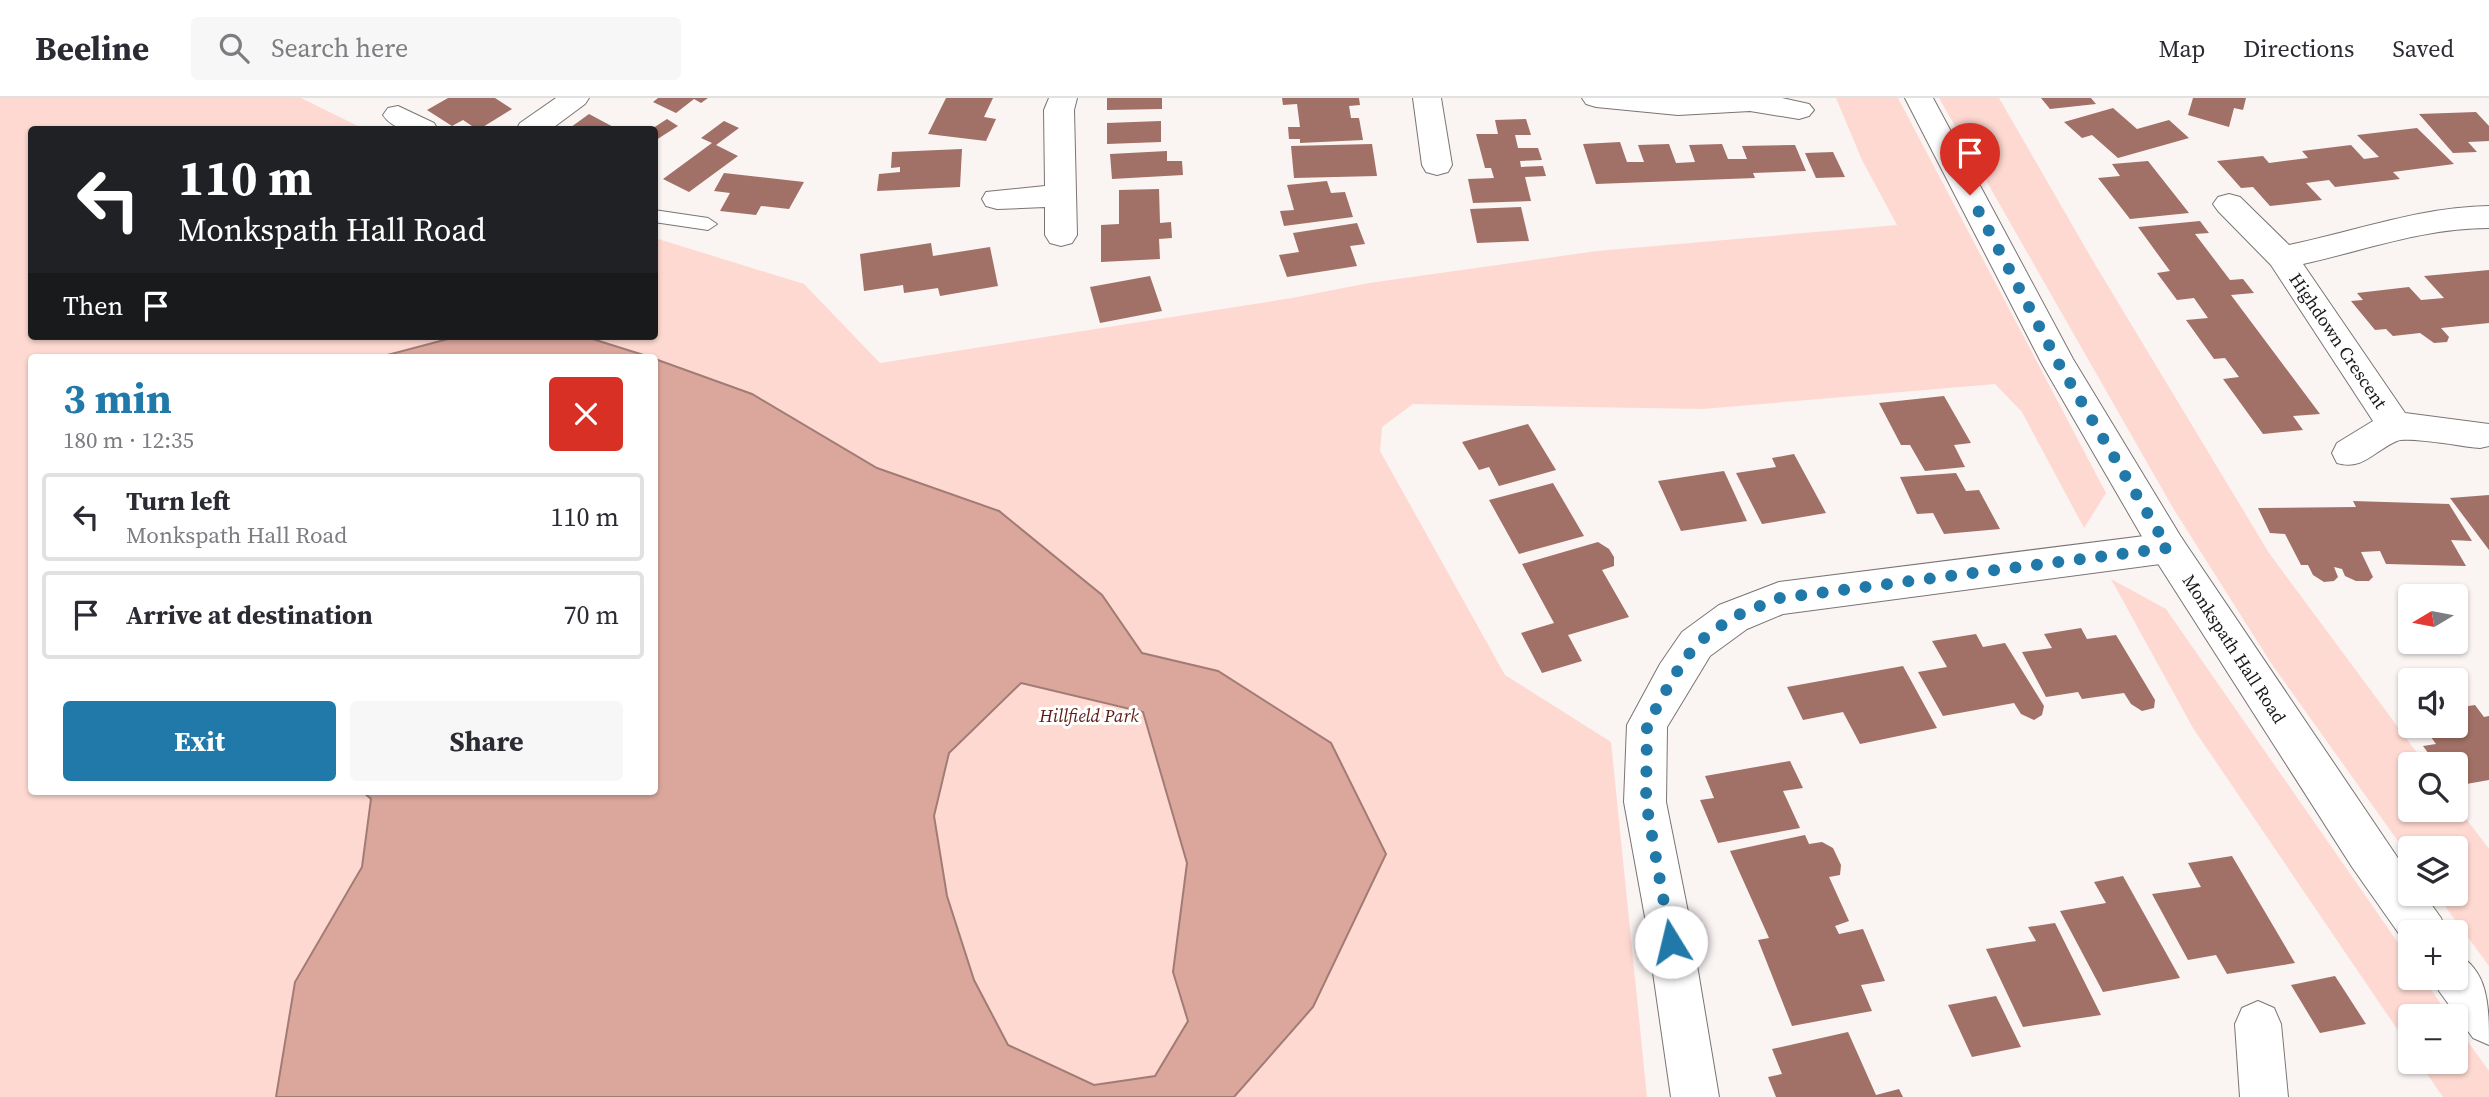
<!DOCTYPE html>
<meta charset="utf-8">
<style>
body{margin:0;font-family:"Source Serif 4",serif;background:#f7f7f7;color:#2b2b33;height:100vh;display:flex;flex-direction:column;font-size:26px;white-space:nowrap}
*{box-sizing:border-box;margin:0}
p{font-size:23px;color:#7c7c81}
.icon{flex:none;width:38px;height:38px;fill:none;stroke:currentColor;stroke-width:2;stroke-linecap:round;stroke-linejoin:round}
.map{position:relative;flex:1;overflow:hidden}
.side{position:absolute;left:28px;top:256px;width:630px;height:441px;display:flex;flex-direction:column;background:#fff;border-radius:7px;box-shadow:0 2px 5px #0004}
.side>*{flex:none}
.banner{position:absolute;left:28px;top:28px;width:630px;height:214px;border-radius:7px;box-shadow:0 2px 5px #0004;background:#202124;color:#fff;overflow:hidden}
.needle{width:46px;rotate:260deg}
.tools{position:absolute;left:2398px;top:486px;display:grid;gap:14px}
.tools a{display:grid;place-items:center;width:70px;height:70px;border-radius:7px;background:#fff;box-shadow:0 2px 5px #0004;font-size:35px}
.pin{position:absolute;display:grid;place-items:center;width:60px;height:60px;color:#fff;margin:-72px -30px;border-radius:50% 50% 50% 0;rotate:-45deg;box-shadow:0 0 7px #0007}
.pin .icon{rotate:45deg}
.me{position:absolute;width:77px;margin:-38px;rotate:351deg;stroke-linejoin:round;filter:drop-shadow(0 0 5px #0008)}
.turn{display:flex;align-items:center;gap:24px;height:147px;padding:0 35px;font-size:32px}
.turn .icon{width:91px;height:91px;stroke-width:2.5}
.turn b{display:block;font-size:49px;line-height:60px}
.then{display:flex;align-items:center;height:66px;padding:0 35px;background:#0003;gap:14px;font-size:26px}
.round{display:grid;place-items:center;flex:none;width:74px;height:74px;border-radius:7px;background:#f7f7f7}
.overview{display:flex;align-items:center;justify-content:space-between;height:119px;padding:0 35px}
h1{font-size:42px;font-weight:700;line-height:52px;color:#2079a8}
.primary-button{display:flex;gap:14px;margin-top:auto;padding:14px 35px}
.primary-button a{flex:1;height:80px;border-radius:7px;background:#2079a8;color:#fff;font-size:28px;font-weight:700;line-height:80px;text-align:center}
.primary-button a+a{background:#f7f7f7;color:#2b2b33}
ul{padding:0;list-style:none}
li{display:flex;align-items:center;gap:21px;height:88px;margin:0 14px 10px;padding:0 21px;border:4px solid #e1e1e2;border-radius:7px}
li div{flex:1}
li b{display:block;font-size:26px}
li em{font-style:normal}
header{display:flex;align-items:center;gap:42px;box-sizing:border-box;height:98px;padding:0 35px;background:#fff;border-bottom:2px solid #e1e1e2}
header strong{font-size:33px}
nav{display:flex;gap:38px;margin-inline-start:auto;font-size:24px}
.search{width:490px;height:63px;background:#f7f7f7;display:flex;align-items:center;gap:18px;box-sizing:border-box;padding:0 24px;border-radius:7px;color:#7c7c81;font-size:26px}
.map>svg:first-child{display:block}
.green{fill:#fed9d1;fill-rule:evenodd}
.water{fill:#dba79c;stroke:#a17c75;stroke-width:2;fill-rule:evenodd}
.building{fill:#a17066}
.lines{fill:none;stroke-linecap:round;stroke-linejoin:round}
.lane-casing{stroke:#7a7574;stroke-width:2}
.street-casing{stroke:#7a7574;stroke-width:2}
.secondary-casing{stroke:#7a7574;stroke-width:2}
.lane{fill:#fff;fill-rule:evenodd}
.street{fill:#fff;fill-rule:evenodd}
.secondary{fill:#fff;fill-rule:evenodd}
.route{stroke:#2079a8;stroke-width:12;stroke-dasharray:0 21.6}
.labels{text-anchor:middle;stroke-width:6;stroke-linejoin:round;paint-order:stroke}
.street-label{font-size:18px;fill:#1b1919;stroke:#fff}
.park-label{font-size:18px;font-style:italic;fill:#5a1c11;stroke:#fff}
</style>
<header>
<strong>Beeline</strong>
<div class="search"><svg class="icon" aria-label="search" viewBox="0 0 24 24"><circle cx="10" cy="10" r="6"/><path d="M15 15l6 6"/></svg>Search here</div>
<nav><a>Map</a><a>Directions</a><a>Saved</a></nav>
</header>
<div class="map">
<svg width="2489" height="999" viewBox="0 0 2489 999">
<rect width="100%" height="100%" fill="#faf4f3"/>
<g class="green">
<path d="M0,0H301L364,31L32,32V238H654L655,140L804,186L880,265L1292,200L1369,185L1597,153L1897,127L1862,62L1836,0H1898L2106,395L2084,430L2022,314L1995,286L1703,311L1413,306L1382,329L1380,353L1505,577L1611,644L1647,999H0ZM32,259H654V693H32Z"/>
<path d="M1939,0H1999L2093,163L2269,455L2426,667H2410V712H2455V706L2489,751V868L2436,796H2455V751H2410V760L2271,565L2173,410Z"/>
<path d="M2111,481L2166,511L2410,862V880H2423L2450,919H2410V950L2193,630Z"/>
<path d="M2455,926L2489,973V999H2443L2419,964H2455Z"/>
</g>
<g class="water">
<path d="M459,238H583L650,259H380Z"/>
<path d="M655,261L752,296L877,370L999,413L1102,497L1142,555L1218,573L1331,645L1386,756L1313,909L1234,999H276L295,884L362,769L371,701L362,693H654ZM1021,585L1143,614L1187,765L1173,874L1188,923L1155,978L1094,987L1008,947L974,882L947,798L934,718L949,655Z"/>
</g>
<g class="building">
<path d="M448,0H495L512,11L478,32L463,22L452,28L427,12Z"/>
<path d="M658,0H708L701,5L694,1L676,15L653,4Z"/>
<path d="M946,0H993L984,19L996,21L986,43L928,36Z"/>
<path d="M1107,0H1162V11L1107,12Z"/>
<path d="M1282,0H1359L1360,7L1349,8L1351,20H1359L1363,42L1300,45V41H1289L1288,29H1300L1297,6L1283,7Z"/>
<path d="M2041,0H2091L2096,6L2050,11Z"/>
<path d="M2193,0H2246L2243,12L2234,10L2229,29L2188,17Z"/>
<path d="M2113,10L2137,31L2169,22L2189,40L2118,60L2092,37L2082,40L2064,24Z"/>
<path d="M2476,14L2489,28V43L2468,44L2477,54L2453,55L2419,16Z"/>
<path d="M589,16L619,32H567Z"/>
<path d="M667,21L678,28L656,42L654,32H650Z"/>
<path d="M1526,21L1531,37H1515L1518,50H1538L1542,62L1520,63L1521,69L1543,68L1546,78L1525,79L1531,103L1473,105L1468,81L1494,80L1491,70H1485L1476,36H1498L1495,22Z"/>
<path d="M724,23L739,30L716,47L738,58L689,94L663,81L712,45L701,40Z"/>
<path d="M1161,23V44L1107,46V25Z"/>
<path d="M2417,30L2454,66L2393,74L2400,81L2335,89L2329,82L2306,85L2322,102L2270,108L2253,89L2241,90L2217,63L2263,58L2269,65L2308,60L2302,53L2351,47L2364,61L2379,59L2357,37Z"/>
<path d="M1620,44L1627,64H1644L1638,47L1669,46L1676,65L1695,64L1689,47L1722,46L1728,61H1747L1742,48L1795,47L1806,73L1753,75L1755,80L1596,86L1583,46Z"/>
<path d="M1372,46L1377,78L1294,80L1291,48Z"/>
<path d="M962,51L960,89L877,93L879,76L900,74V69L891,70L892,54Z"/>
<path d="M1167,53V63H1182L1183,77L1112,81L1110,56Z"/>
<path d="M1833,54L1845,79L1816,80L1805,55Z"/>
<path d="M2148,63L2189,115L2130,121L2098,80L2120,78L2112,66Z"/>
<path d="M724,75L804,84L789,111L761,108L756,117L720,113L730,95L714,93Z"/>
<path d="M1327,83L1331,95L1345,94L1353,119L1284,128L1280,113L1294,112L1287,87Z"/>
<path d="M1159,91L1160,125L1171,124L1172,140L1159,141L1160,161L1101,164V127L1119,126V92Z"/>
<path d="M1521,109L1529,143L1477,145L1470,111Z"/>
<path d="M2200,123L2209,135L2195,136L2230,182L2243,181L2254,195L2231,197L2320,316L2293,318L2303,332L2263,336L2223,281L2239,279L2225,260L2214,261L2186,222L2208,220L2194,200L2177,202L2157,175L2170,173L2138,129Z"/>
<path d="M1357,125L1365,146L1350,148L1357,168L1287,179L1279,157L1299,154L1293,135Z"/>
<path d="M931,145L933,158L990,149L998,188L940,198L938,190L904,195L903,187L864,193L860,156Z"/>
<path d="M2489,172V225L2441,230L2449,239L2447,244L2434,245L2420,235L2393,238L2386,231L2375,232L2351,203L2363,202L2357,195L2409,189L2421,202L2444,200L2424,178Z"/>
<path d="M1150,178L1162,213L1100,225L1090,189Z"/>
<path d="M1944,298L1971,345L1954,347L1965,369L1925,373L1910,347H1901L1879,305Z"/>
<path d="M1528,326L1556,372L1499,388L1489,369L1479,372L1462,344Z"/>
<path d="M1794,356L1826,415L1762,426L1736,375L1776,369L1772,360Z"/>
<path d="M1724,373L1747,423L1681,433L1658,383Z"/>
<path d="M1956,375L1966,393L1979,392L2000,431L1944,436L1933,415L1917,416L1900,379Z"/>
<path d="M1553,385L1584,438L1519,456L1489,402Z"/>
<path d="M2489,397V452L2450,400Z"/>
<path d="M2353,403L2449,406L2472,443L2451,442L2466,468L2386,466L2380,453L2361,454L2373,479L2369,483H2356L2345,478L2342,471L2334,469L2338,479L2334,483L2324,484L2313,477L2308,467H2301L2285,436L2270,435L2258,410L2356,409Z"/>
<path d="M1598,444L1609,451L1614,459V468L1602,472L1629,519L1568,537L1582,563L1542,575L1521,535L1554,525L1522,466Z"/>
<path d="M2081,530L2087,541L2116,537L2155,602L2154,610L2142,613L2131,606L2124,595L2082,601L2078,594L2046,599L2022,554L2052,550L2044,536Z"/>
<path d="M1976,536L1983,549L2005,545L2044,608L2042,617L2034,622L2021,616L2014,605L1943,618L1918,574L1947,569L1932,543Z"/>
<path d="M1903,568L1937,630L1860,646L1843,614L1803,622L1787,589Z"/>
<path d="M2475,607L2484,619L2489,618V682L2455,688V667H2437L2423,648L2436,646L2423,628H2455V610Z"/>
<path d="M1790,663L1803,690L1783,693L1800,730L1718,745L1700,702L1714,700L1705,678Z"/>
<path d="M1805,737L1809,746L1822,744L1833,750L1841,767L1840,777L1829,779L1849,823L1835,828L1839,836L1863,831L1885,883L1861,887L1872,913L1792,928L1758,842L1769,840L1730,753Z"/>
<path d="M2232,758L2295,865L2227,876L2216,857L2188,862L2152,796L2201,789L2188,765Z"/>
<path d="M2123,778L2180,880L2103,894L2060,813L2106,805L2094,784Z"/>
<path d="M2055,825L2101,917L2023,929L1986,851L2036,843L2028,829Z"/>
<path d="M2335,878L2366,926L2320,935L2291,887Z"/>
<path d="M1996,898L2021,949L1972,959L1948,907Z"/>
<path d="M1848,934L1876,997L1899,991L1903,999H1776L1768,979L1782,976L1772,951Z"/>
</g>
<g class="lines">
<defs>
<path id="lane" d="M654,112L708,120L717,126L708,132L654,124Z"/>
<g id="street">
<path d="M556,0H589L585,6L550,32H516L520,25Z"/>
<path d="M1049,0H1077L1074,12L1077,137L1072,145L1061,148L1050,145L1045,137V109L997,111L986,108L982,101L986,94L1045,88L1044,12Z"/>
<path d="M1413,0H1441L1452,67L1448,74L1437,77L1426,74L1422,67Z"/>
<path d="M1582,0H1782L1809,6L1814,12L1809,18L1799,21L1750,13L1678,17L1596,9L1586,6Z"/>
<path d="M398,8L434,25L438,32C418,32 396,36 383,17L388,10Z"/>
<path d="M2229,96L2240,99L2289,147C2356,133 2420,109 2489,108V130C2424,130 2366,152 2303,166L2405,315L2489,326V348L2480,350C2465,349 2407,338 2397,343C2375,352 2363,373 2337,365L2332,355L2337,345L2373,323L2271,167L2218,113L2213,106L2218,99Z"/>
<path d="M2168,435L2181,439L2187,450L2181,461L2168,465L1783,516L1747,531L1710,558L1667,629L1666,704L1689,819L1719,999H1671L1645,819L1624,704L1627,627L1660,566L1682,534L1719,507L1779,484Z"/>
<path d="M2258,903L2274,910L2281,926L2288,999H2240L2235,926L2242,910Z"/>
</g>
<g id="secondary">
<path d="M1905,0H1933L2073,261L2181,439L2410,778V796H2424L2441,820L2447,835H2410L2409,850L2352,769L2155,461L2042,266Z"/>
<path d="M2455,855C2489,872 2489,908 2489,947L2473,940L2439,893L2434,880H2455Z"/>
</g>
</defs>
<use href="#lane" class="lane-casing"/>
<use href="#street" class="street-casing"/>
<use href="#secondary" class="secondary-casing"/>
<use href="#lane" class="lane"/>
<use href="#street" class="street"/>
<use href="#secondary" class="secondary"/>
</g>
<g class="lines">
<path class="route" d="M1671,844L1646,704L1647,627L1674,578L1696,546L1733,519L1779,500L2168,450L2059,266L1970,97"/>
</g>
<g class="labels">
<g class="street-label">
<text transform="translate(2338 243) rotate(56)" y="6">Highdown Crescent</text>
<text transform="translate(2234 551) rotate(57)" y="6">Monkspath Hall Road</text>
</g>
<g class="park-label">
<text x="1089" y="624">Hillfield Park</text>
</g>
</g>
</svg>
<div class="tools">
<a><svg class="needle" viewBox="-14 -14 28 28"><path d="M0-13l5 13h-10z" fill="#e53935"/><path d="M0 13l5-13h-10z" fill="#7c7c81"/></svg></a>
<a><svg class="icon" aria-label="sound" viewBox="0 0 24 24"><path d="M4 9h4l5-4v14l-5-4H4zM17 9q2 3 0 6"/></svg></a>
<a><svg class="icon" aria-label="search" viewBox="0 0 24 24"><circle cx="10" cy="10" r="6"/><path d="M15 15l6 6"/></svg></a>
<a><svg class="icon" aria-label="layers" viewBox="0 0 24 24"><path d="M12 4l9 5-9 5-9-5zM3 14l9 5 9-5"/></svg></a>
<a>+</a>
<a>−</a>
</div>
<div class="pin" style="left:1970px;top:97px;background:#d93025"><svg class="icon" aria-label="arrive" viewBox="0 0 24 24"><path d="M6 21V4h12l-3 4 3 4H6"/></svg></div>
<svg class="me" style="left:1671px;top:844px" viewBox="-20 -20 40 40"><circle r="19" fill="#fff"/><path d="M0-13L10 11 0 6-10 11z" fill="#2079a8"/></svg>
<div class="banner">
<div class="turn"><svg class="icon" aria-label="left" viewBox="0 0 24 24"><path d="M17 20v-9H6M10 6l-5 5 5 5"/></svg><div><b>110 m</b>Monkspath Hall Road</div></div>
<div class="then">Then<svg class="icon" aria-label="arrive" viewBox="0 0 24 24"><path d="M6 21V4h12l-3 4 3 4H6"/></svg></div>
</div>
<section class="side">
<div class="overview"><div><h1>3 min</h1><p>180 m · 12:35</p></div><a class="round" style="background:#d93025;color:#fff"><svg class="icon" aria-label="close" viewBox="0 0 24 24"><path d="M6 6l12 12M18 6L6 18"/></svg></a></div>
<ul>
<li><svg class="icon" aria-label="left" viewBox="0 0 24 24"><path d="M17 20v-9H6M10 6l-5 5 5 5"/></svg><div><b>Turn left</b><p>Monkspath Hall Road</p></div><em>110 m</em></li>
<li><svg class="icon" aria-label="arrive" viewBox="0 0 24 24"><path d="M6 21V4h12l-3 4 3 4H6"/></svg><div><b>Arrive at destination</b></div><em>70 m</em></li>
</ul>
<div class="primary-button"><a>Exit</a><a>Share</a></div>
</section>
</div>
